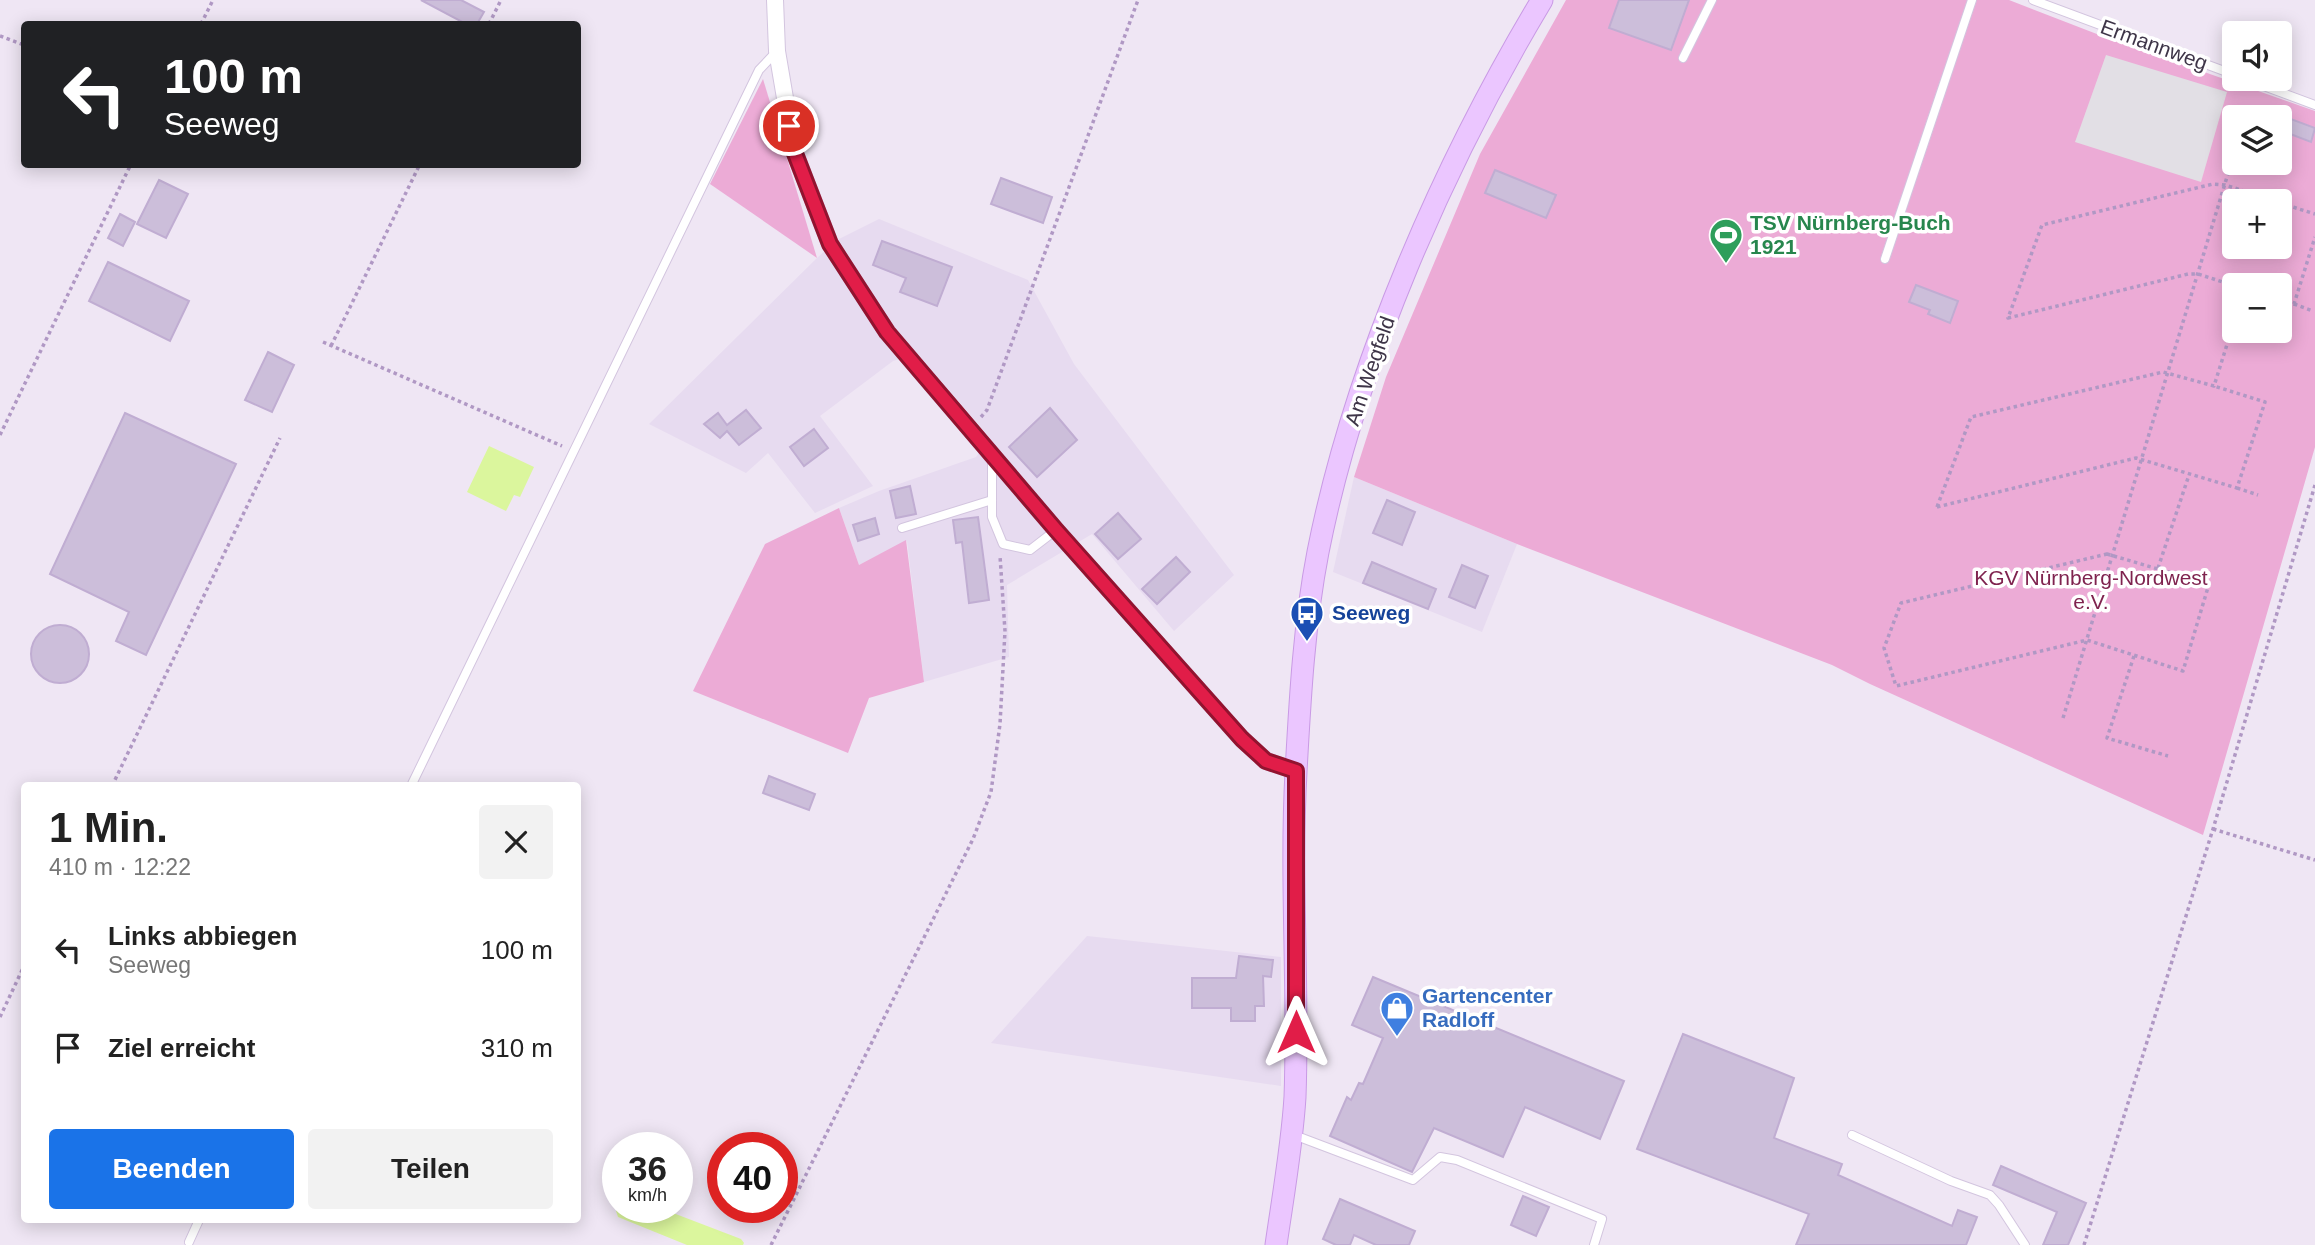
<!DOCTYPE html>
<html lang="de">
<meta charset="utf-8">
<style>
body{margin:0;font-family:Helvetica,sans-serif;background:#f2f2f2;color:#222;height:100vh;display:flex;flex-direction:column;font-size:26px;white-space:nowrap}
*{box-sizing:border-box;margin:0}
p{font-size:23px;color:#767676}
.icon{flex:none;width:38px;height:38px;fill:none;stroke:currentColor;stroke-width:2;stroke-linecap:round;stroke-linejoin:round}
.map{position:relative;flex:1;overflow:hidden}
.drawer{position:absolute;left:21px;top:782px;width:560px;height:441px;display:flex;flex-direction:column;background:#fff;border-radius:7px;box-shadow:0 4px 18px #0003}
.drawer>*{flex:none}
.banner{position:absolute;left:21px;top:21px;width:560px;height:147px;border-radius:7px;box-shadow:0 4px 18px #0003;background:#202124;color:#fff;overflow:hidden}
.fabs{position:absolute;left:2222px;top:21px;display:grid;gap:14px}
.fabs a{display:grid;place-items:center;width:70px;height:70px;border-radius:7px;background:#fff;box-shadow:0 4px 18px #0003;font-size:35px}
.speed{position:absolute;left:602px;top:1132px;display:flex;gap:14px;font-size:35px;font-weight:700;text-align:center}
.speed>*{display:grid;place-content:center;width:91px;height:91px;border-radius:50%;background:#fff;box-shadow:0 4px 18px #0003;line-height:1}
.speed small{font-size:18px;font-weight:400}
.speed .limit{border:10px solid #d22;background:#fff;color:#111}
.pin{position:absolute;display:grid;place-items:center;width:60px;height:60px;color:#fff;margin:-30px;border:4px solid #fff;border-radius:50%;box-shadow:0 2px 7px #0007}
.me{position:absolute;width:77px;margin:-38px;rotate:0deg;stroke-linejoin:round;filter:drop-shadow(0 0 5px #0008)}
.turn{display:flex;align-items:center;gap:24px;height:147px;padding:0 28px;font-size:32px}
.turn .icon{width:91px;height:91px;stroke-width:2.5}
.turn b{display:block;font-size:49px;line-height:60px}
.round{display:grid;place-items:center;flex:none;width:74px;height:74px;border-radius:7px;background:#f2f2f2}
.headline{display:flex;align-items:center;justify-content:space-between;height:119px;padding:0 28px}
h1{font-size:42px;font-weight:600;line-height:52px}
.cta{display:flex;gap:14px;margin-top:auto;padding:14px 28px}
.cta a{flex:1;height:80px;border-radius:7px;background:#1a73e8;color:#fff;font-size:28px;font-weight:600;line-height:80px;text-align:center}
.cta a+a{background:#f2f2f2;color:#222}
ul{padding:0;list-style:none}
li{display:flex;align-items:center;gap:21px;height:98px;padding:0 28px}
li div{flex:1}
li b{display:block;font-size:26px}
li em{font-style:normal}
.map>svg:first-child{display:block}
.residential{fill:#e7dbf0}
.green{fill:#ecabd6;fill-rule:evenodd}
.parking{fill:#e2dfe5}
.water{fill:#dbf69d}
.building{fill:#ccbeda;stroke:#c0add2;stroke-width:2}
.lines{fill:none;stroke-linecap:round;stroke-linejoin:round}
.lane-casing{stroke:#d3c5df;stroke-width:10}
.street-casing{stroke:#d3c5df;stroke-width:18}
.secondary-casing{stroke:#c99ae5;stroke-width:23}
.path{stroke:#b098c4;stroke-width:3.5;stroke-dasharray:3.5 3.5;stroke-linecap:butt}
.lane{stroke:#fff;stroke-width:8}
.street{stroke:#fff;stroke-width:16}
.secondary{stroke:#ebc6ff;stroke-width:21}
.route-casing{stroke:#92132f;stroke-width:18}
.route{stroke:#e11d48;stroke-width:12}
.labels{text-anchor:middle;stroke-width:7;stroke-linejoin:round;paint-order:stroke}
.street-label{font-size:21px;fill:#3e3548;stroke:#fff}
.leisure-label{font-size:21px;font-weight:bold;fill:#27864d;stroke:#fff;text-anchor:start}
.park-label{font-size:21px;fill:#7f234f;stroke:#fff}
.transit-label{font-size:21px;font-weight:bold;fill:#164399;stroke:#fff;text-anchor:start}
.shop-label{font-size:21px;font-weight:bold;fill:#366cbe;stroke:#fff;text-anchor:start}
</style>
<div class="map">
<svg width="2315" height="1245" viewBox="0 0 2315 1245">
<rect width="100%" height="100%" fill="#efe6f4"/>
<g class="residential">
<path d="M879,219L1028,280L1074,364L1234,575L1174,631L1092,534L1007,585L1009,657L924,682L907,541L859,565L839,508L879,491L976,457L990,438L918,354L893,361L820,416L873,486L815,513L768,453L746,473L649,424L817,258L837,240Z"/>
<path d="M1354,477L1517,544L1482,632L1333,572Z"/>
<path d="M1087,936L1281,957V1086L991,1043Z"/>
</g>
<g class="green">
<path d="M1566,0H2009L2102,36L2315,111V447L2203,835L1870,684L1832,665L1517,544L1354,477L1386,377L1480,154ZM2235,117H2280V163H2235ZM2235,201H2280V247H2235ZM2235,285H2280V331H2235Z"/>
<path d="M763,79L817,258L710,184Z"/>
<path d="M839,508L859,565L906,540L924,682L869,698L848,753L693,691L765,544Z"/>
</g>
<path class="parking" d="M2106,55L2227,92L2201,182L2075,142Z"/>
<g class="water">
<path d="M489,446L534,467L520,497L514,495L506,511L467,492Z"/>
<path d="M618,1206L660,1208L741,1239L744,1243L743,1245H687L618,1217L616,1211Z"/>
</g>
<g class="building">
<path d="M421,0H461L484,12L477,24H466Z"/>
<path d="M1619,0H1689L1671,50L1609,28Z"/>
<path d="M2280,115L2315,128L2311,142L2280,130Z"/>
<path d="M1495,170L1556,195L1546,218L1485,193Z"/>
<path d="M1001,178L1052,197L1043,223L991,204Z"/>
<path d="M159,180L188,194L166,238L137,224Z"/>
<path d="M120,214L135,222L123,246L108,238Z"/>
<path d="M882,241L952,267L937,306L900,292L906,278L873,265Z"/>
<path d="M108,262L189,301L170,341L89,301Z"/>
<path d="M1916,285L1958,301L1950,323L1928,314L1930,310L1909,302Z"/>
<path d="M268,352L294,365L272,412L245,400Z"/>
<path d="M1050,408L1077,440L1037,477L1009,447Z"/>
<path d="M746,410L761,428L739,445L727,431L720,438L704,424L718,413L727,425Z"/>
<path d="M125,413L236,464L146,655L116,641L129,612L50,574Z"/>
<path d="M814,429L828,448L804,466L790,447Z"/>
<path d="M910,486L916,514L896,518L890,491Z"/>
<path d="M1387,500L1415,512L1402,545L1373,533Z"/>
<path d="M1118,513L1141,539L1118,559L1095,534Z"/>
<path d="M978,517L989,600L969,603L962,542L956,543L953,520Z"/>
<path d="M875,518L879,534L858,541L853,525Z"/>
<path d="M1176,557L1190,572L1157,604L1142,589Z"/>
<path d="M1372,562L1436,589L1428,609L1363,583Z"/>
<path d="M1462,565L1488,576L1475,608L1449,597Z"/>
<circle cx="60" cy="654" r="29"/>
<path d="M769,776L815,794L809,810L763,793Z"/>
<path d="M1239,956L1273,960L1271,977L1263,976L1264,1006H1255V1021H1231V1008H1192V978H1236Z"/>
<path d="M1373,977L1624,1081L1600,1139L1525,1107L1503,1157L1434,1128L1412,1172L1330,1136L1347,1097L1351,1100L1359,1083L1363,1084L1383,1038L1352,1025Z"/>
<path d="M1683,1034L1794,1078L1774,1138L1842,1164L1838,1175L1952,1226L1958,1210L1977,1217L1966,1245H1796L1809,1214L1637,1149Z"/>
<path d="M2001,1166L2086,1203L2068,1245H2043L2057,1212L1993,1185Z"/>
<path d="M1523,1196L1549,1207L1536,1236L1511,1225Z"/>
<path d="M1340,1199L1415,1231L1409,1245H1376L1354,1235L1350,1245H1336L1323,1239Z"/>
</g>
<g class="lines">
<defs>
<g id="lane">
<path d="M2033,0L2235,75"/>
<path d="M1683,58L1712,0"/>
<path d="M2245,79L2315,105"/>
<path d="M1885,259L1972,0"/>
<path d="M992,460V517L1003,544L1030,550L1056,530"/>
<path d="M902,528L992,500"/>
<path d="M411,786L759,70L777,51"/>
<path d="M1294,1135L1413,1180L1440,1157L1457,1160L1602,1219L1594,1245"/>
<path d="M1852,1135L1951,1181L1990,1195L1999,1205L2025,1245"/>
<path d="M189,1242L199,1220"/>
</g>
<path id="street" d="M775,0L777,51L794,151L830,244L887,332L1056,530L1242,739L1266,761L1296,771"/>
<path id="secondary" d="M1276,1245C1283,1196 1292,1146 1295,1097C1299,989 1290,880 1296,772C1300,699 1304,624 1318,552C1355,365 1444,163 1542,0"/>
</defs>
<use href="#lane" class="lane-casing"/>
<use href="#street" class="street-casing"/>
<use href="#secondary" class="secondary-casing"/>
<g class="path">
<path d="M201,24L213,0"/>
<path d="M489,24L501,0"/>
<path d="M0,36L24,45"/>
<path d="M2280,203L2315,214"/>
<path d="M2235,286L2198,274H2188L2008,318L2042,225L2213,184L2225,185L2276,201"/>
<path d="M2280,300L2294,304L2315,237"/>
<path d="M2294,304L2313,311"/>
<path d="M323,342L562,446"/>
<path d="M331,346L420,164"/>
<path d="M981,417L987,410L1138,0"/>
<path d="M0,435L131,164"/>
<path d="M2237,488L2258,495"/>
<path d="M1937,507L2136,458L2237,488L2265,402L2214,386"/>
<path d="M1937,507L1971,417L2163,372L2214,386L2235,319"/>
<path d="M2107,554L2209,584L2183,671L2087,640L1896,686L1884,648L1901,603Z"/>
<path d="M2158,568L2189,475"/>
<path d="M2134,656L2107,738L2168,756"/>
<path d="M2063,718L2230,167"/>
<path d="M112,786L280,438"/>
<path d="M2213,829L2315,860"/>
<path d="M0,1017L24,966"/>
<path d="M771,1245L973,839L991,792L1000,724L1005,631L1000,556"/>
<path d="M2084,1245L2213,829L2315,485"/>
</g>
<use href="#lane" class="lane"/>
<use href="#street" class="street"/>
<use href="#secondary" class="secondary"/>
</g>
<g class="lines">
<defs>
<path id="route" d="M789,126L794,151L830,244L887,332L1056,530L1242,739L1266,761L1296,771V1032"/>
</defs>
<use href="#route" class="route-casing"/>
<use href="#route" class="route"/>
</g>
<defs>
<symbol id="stadium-pin" viewBox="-11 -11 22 30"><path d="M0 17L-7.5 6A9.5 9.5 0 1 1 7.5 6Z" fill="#2e9e5b" stroke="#fff"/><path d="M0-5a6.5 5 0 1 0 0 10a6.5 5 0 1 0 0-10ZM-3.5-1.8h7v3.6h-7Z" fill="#fff"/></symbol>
<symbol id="bus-pin" viewBox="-11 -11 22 30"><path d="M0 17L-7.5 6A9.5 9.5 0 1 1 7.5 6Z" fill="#1a4fb4" stroke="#fff"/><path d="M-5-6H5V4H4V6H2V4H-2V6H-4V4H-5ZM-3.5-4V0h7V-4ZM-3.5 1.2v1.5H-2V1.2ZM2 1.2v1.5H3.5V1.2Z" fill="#fff"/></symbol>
<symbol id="shop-pin" viewBox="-11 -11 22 30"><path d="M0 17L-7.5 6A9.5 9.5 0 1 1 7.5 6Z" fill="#3f7fe0" stroke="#fff"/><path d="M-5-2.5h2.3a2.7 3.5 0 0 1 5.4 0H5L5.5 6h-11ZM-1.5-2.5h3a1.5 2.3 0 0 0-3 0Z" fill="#fff"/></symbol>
</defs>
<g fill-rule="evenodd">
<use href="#stadium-pin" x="1707" y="216" width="38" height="52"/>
<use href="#bus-pin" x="1288" y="594" width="38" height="52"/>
<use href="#shop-pin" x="1378" y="989" width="38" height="52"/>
</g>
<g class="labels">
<g class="street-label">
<text transform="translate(2154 45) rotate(20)" y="7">Ermannweg</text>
<text transform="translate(1370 371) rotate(-71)" y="7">Am Wegfeld</text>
</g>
<g class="leisure-label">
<text x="1750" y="230">TSV Nürnberg-Buch<tspan x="1750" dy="24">1921</tspan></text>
</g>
<g class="park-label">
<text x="2091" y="585">KGV Nürnberg-Nordwest<tspan x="2091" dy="24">e.V.</tspan></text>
</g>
<g class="transit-label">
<text x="1332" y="620">Seeweg</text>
</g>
<g class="shop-label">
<text x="1422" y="1003">Gartencenter<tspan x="1422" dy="24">Radloff</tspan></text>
</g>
</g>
</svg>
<div class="fabs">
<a><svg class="icon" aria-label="sound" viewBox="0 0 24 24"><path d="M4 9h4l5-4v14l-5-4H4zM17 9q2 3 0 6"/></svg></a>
<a><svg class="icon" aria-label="layers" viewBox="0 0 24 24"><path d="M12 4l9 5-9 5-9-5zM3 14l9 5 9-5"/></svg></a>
<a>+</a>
<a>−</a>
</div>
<div class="speed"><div>36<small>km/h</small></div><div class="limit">40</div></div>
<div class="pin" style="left:789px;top:126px;background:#d93025"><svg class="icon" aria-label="arrive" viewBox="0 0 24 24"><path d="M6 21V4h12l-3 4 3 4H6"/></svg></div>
<svg class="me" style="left:1296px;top:1032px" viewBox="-20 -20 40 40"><path d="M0-17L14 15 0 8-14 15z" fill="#e11d48" stroke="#fff" stroke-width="4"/></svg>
<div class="banner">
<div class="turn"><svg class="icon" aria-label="left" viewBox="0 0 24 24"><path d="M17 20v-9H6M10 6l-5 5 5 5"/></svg><div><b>100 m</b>Seeweg</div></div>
</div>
<section class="drawer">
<div class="headline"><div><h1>1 Min.</h1><p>410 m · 12:22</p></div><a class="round"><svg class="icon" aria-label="close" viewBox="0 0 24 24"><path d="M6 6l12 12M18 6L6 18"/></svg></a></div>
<ul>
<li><svg class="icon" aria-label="left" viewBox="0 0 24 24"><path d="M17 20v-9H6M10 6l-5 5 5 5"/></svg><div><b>Links abbiegen</b><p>Seeweg</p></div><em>100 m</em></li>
<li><svg class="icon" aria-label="arrive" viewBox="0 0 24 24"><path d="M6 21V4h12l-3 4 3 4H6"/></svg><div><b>Ziel erreicht</b></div><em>310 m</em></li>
</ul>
<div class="cta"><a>Beenden</a><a>Teilen</a></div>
</section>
</div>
